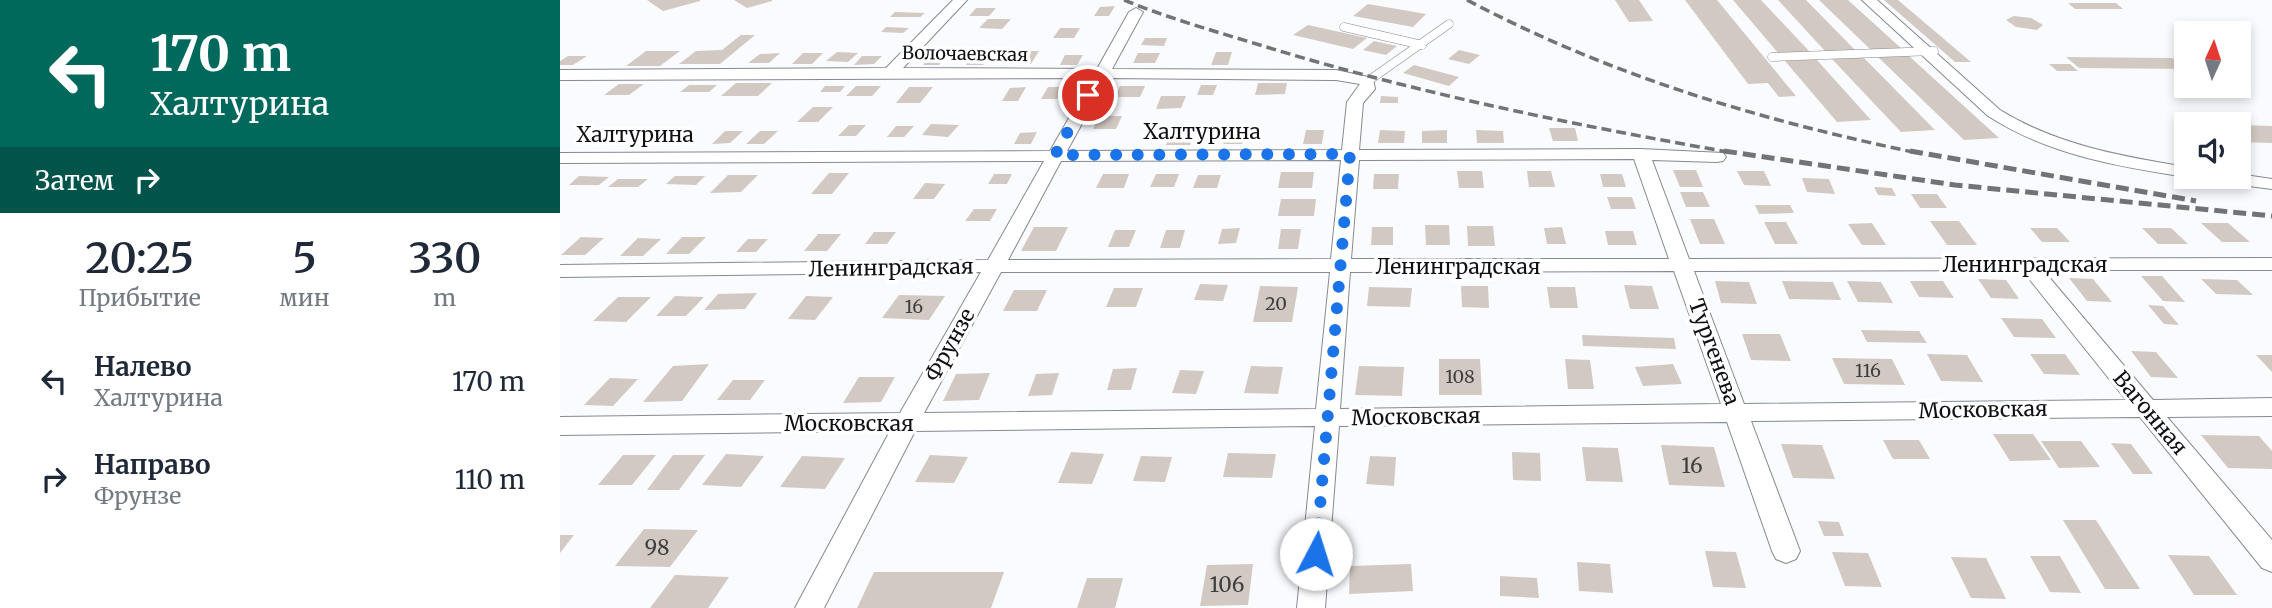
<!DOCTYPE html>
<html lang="ru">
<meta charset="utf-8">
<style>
body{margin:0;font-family:Merriweather,serif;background:#f6f6f7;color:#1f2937;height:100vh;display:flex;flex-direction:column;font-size:26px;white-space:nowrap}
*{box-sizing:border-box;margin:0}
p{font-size:23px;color:#747a83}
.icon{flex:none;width:38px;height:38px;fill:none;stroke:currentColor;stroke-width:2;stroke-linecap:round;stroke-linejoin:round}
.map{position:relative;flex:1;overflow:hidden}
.sheet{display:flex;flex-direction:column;background:#fff;width:560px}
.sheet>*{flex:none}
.guide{background:#00695c;color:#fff;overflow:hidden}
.needle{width:46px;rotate:3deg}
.controls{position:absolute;left:1614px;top:21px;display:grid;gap:14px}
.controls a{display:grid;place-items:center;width:77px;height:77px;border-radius:0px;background:#fff;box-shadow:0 4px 10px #0003;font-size:35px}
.pin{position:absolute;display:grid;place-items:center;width:60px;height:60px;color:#fff;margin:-30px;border:4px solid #fff;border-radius:50%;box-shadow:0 2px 7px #0007}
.me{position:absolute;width:77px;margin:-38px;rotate:5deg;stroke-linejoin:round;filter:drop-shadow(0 0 5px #0008)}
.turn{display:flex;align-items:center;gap:24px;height:147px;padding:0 35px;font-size:32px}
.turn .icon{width:91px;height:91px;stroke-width:2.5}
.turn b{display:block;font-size:49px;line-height:60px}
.then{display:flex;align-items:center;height:66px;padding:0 35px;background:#0003;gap:14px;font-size:26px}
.eta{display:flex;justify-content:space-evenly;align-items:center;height:119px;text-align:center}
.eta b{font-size:42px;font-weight:600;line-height:49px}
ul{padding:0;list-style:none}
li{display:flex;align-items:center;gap:21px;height:98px;padding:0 35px}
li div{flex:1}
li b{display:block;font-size:26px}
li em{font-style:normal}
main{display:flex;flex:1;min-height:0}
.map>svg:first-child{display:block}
.building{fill:#d2cac2}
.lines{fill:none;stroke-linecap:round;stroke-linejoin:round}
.lane-casing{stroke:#858991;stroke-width:9}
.street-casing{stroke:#858991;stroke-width:2}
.lane{stroke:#fff;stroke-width:8}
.street{fill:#fff;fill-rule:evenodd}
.rail-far1{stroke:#717376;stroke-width:3.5;stroke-dasharray:10 5;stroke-linecap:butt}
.rail{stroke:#717376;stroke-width:5;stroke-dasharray:13 6;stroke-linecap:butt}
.route{stroke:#1a73e8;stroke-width:12;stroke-dasharray:0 21.6}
.labels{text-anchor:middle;stroke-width:7;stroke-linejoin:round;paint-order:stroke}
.far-street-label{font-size:18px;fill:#0e1013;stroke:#fff}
.number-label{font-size:18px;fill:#3f3e3f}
.street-label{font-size:21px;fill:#0e1013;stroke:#fff}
.near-number-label{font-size:21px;fill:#3f3e3f}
</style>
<main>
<section class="sheet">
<div class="guide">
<div class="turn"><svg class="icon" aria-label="left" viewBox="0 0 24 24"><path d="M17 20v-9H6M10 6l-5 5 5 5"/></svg><div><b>170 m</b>Халтурина</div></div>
<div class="then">Затем<svg class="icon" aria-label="right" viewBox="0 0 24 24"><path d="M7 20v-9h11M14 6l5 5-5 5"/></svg></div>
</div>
<div class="eta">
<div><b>20:25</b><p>Прибытие</p></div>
<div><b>5</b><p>мин</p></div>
<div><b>330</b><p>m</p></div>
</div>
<ul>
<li><svg class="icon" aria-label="left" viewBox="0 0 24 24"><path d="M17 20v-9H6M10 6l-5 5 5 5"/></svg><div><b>Налево</b><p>Халтурина</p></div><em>170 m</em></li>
<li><svg class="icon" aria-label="right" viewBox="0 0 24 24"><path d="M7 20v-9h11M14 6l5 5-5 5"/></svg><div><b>Направо</b><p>Фрунзе</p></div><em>110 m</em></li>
</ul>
</section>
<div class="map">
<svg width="1712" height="608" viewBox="0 0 1712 608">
<rect width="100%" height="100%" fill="#f9fbff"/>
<g class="building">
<path d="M87,0H140V1L103,11Z"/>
<path d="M174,0H212V1L187,8Z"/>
<path d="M1055,0H1079L1093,21L1069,22Z"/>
<path d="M1125,0H1157L1236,96L1219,97L1208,83L1188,84Z"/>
<path d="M1173,0H1201L1250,52L1219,54Z"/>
<path d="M1218,0H1246L1296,51L1266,52Z"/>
<path d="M1259,0H1288L1342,49L1311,50Z"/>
<path d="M1324,0H1338L1411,62H1395Z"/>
<path d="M1508,3H1556L1563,9H1515Z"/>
<path d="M808,4L866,14L853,27L793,16Z"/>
<path d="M555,6L549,16H534L540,7Z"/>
<path d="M416,8H436L429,16H409Z"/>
<path d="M335,12L365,13L360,17H330Z"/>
<path d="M1454,16L1471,18L1483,25L1477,30L1456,27L1446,20Z"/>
<path d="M428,19H451L442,29L419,28Z"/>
<path d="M748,25L807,38L793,49L733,35Z"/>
<path d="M326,27L349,28L343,33L321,32Z"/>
<path d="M500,28H520L514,38H493Z"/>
<path d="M181,35H195L160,64H119L136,51L162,50Z"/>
<path d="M585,38H607L604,46L581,45Z"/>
<path d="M814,41L837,46L826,55L803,50Z"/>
<path d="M899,50L920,55L909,64L888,59Z"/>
<path d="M86,51H120L100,66H66Z"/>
<path d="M463,51H479L471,64H454Z"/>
<path d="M277,52L298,53L288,62L266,61Z"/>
<path d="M416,52H433L423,65H406Z"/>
<path d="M656,52H672L668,65H651Z"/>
<path d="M220,53L209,63H188L200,54Z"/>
<path d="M243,53H263L252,64H232Z"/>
<path d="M374,53H389L379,65H363Z"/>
<path d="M578,53H600L595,63H573Z"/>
<path d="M505,55H523L517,65H500Z"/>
<path d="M8,56H27L13,65H0V61Z"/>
<path d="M302,56H322L314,64L294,65Z"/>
<path d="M1349,56L1439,138L1404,140L1318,57Z"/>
<path d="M1303,57L1375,130L1341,132L1272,59Z"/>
<path d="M1506,57L1612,58L1626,69L1519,68Z"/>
<path d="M1256,59L1311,120L1277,122L1225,61Z"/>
<path d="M1489,64H1510L1518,71H1497Z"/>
<path d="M854,65L899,77L889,86L843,73Z"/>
<path d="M176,83H212L198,96H161Z"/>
<path d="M698,83H727L725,94L695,95Z"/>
<path d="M59,84H84L69,95H44Z"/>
<path d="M129,85H157L149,92H120Z"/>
<path d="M641,85H657L653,95H637Z"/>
<path d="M265,86H285L280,92H260Z"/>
<path d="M296,86H321L312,96H286Z"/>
<path d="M560,86H585L580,97H555Z"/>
<path d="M349,87H373L360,103H336Z"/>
<path d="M466,87L458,101H442L450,88Z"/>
<path d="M488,87H504L497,99H481Z"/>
<path d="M601,96H626L621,108L596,109Z"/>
<path d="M821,96L838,97V103H820Z"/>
<path d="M253,107H273L258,122H237Z"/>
<path d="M539,116H562L556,129H533Z"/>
<path d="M371,124L399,125L388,137L362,135Z"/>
<path d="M289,125H306L296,136H278Z"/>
<path d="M1678,125L1712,126V143L1678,142Z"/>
<path d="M336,126H354L344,137H327Z"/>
<path d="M989,128H1015L1018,141H993Z"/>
<path d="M612,129H635L630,145H606Z"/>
<path d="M667,130H686L682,144H663Z"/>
<path d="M746,130H764L762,144H743Z"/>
<path d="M820,130L845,131L844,143H818Z"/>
<path d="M887,130V143H862V131Z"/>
<path d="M916,130L943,131L944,143H917Z"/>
<path d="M73,131L59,143H33L48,132Z"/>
<path d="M106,131H123L107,144H90Z"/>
<path d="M165,131H183L170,143L152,144Z"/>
<path d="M200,131H218L204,144H186Z"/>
<path d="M477,132L471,144H454L460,133Z"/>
<path d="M1113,170H1136L1143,187H1120Z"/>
<path d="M897,171H922L924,188H899Z"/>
<path d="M967,171H991L995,187H969Z"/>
<path d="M1177,171H1204L1211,186L1184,185Z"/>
<path d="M721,172H754L752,188H718Z"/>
<path d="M269,173H289L272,194H251Z"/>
<path d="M434,174H452L447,184H428Z"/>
<path d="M543,174H569L564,188H536Z"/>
<path d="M596,174H619L614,187H590Z"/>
<path d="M814,174H839L838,189H813Z"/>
<path d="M1040,174H1062L1066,187H1043Z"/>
<path d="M168,175H198L181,192L150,193Z"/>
<path d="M638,175H661L657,188H633Z"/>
<path d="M19,176L49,177L39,185H9Z"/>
<path d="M115,176H145L136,185L106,184Z"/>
<path d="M1242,178L1269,179L1275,194L1247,192Z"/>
<path d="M58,179H88L78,187H48Z"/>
<path d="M365,183L385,184L374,199H353Z"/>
<path d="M1314,187L1332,188L1336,196L1318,195Z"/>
<path d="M1120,192H1143L1150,207H1126Z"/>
<path d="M1351,194H1377L1387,208H1360Z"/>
<path d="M1047,197H1072L1076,209H1051Z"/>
<path d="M721,199H756L754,216H718Z"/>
<path d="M1195,205H1230L1234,213L1199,214Z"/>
<path d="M414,209H437L430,221H405Z"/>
<path d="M1130,219H1154L1165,244H1140Z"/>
<path d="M1370,221H1399L1417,245H1387Z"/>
<path d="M1204,222H1226L1238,244H1215Z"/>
<path d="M1312,223L1326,245H1302L1288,224Z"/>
<path d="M1641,223H1668L1690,242H1662Z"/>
<path d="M865,225H889L890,245H866Z"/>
<path d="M907,226H933L935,246H908Z"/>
<path d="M474,227H508L496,251H461Z"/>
<path d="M812,227H833V245H811Z"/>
<path d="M1002,227L1006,244H987L984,228Z"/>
<path d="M680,228L676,243L658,244L662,229Z"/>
<path d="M1470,228H1497L1510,242H1482Z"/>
<path d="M1582,228H1611L1628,244H1598Z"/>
<path d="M721,229H741L738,249H718Z"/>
<path d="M555,230H576L569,247H548Z"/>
<path d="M606,230H625L620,248H600Z"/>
<path d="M1045,231H1073L1077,245H1048Z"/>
<path d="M314,232H336L327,244H305Z"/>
<path d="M258,234H281L267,251H244Z"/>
<path d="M21,237L44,238L25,255H1Z"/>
<path d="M122,237H146L129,254H106Z"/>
<path d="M78,238L101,239L83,256H60Z"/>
<path d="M188,239H208L196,252H176Z"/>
<path d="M1581,276H1602L1625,302L1603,301Z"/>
<path d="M1509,278L1533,279L1552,302L1527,301Z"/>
<path d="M1418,279L1446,280L1459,299L1431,298Z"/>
<path d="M1641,279L1677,280L1693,295L1656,294Z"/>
<path d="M1155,281L1189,282L1197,304L1161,303Z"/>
<path d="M1222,281L1273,282L1281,300L1229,299Z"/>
<path d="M1287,281L1321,282L1333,303L1298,302Z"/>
<path d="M1350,281H1383L1394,298L1359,297Z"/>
<path d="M640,284L668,285L663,301L634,300Z"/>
<path d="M1064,285L1092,286L1099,309H1070Z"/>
<path d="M700,286L738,287L732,322H693Z"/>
<path d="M901,286H928L929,308L902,307Z"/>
<path d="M809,287L852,288L850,307L807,306Z"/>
<path d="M987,287H1015L1018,308H990Z"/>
<path d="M554,288H583L576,307H546Z"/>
<path d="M454,290H487L477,311H443Z"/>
<path d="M197,293L185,309L144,310L158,294Z"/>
<path d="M339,295L385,296L369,320L322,318Z"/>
<path d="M115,296L144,297L126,316H96Z"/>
<path d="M246,296L273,297L255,320L228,319Z"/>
<path d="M58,297H91L66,322L33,321Z"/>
<path d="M1588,305L1603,306L1619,325L1604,324Z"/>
<path d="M1441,318L1482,319L1496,338L1454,337Z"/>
<path d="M1301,330L1359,331L1367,343L1307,342Z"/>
<path d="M1182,334H1220L1231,361L1191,360Z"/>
<path d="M1022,335L1114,338L1116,349L1023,346Z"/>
<path d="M1571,351L1596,352L1618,378L1591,377Z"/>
<path d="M1367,354L1407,355L1423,382L1381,381Z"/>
<path d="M1470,354H1505L1520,375L1484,374Z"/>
<path d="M1696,355H1712V372Z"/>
<path d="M1272,358L1332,359L1345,385L1284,384Z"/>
<path d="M879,359H920L922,395H879Z"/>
<path d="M1005,359L1030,360L1034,389H1008Z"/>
<path d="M149,364L122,401L83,402L113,366Z"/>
<path d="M1113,364L1122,384L1083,386L1075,367Z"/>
<path d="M691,366L723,367L718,394L684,393Z"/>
<path d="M799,366L844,367L842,396L795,395Z"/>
<path d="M577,368L571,390H547L553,369Z"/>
<path d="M620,370L644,371L636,394L612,393Z"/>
<path d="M430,373L419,400L383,401L396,374Z"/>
<path d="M499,373L492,395L468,396L476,374Z"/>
<path d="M299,377H335L321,402L283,403Z"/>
<path d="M50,378L78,379L53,406L24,405Z"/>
<path d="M173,380H205L190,400H157Z"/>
<path d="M1433,434H1473L1491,460L1450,461Z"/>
<path d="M1641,435L1699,436L1712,451V469L1668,468Z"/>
<path d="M1323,440H1359L1370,459H1333Z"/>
<path d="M1481,441H1521L1540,467L1499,468Z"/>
<path d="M1551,443L1571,444L1593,474H1573Z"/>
<path d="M1221,444L1262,445L1275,479L1233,478Z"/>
<path d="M1101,445L1154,447L1165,487L1109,485Z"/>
<path d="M1022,447L1058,448L1063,482L1026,481Z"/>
<path d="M511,452L544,454L532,484L498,483Z"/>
<path d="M952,452L980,453L981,481L953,480Z"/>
<path d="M668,453L716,454L712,478L663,477Z"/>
<path d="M166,454L204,456L181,487L142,485Z"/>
<path d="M63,455H96L72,485H38Z"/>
<path d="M113,455H145L119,490H87Z"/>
<path d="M370,455L408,457L394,483L355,482Z"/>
<path d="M242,456L285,458L265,489L220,487Z"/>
<path d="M581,456L612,457L605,482L573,481Z"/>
<path d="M810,456L836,457L834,486L806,484Z"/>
<path d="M1503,520H1536L1580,589H1545Z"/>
<path d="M1258,521L1279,522L1284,536H1264Z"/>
<path d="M84,529L138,530L110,567L55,566Z"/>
<path d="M0,535H14L0,553Z"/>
<path d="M1145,551L1176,552L1186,588L1153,587Z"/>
<path d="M1272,552L1308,553L1322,587L1285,586Z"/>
<path d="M1608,555L1649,556L1677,595H1634Z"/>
<path d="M1470,556H1500L1521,593L1490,592Z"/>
<path d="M1391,557L1426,558L1446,599L1411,598Z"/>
<path d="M1017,562L1050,564L1053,593L1019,591Z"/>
<path d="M693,564L688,605L640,606L647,565Z"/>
<path d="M851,564L853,591L789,594L790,566Z"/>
<path d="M314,572H444L431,608H297Z"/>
<path d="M115,575L169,577L148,608H90Z"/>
<path d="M940,576L977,578L979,598L940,596Z"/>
<path d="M527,578H563L555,608H517Z"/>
</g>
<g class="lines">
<defs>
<g id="lane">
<path d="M784,27L862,45"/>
<path d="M1212,57L1374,51"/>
<path d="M808,81L889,24"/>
</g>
<g id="street">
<path d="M393,0H407L343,68L537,69L569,12L576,8L583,12L552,69L776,70L813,78L815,89L803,103L799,150L1081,149L1163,153L1166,157L1163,161L1157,162L1092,160L1129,259L1712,258V270H1483L1593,400L1712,398V416L1607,417L1712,540V572L1702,568L1580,417L1191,421L1240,551L1236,559L1226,563L1216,559L1212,551L1167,422L779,426L765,608H737L755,426L355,431L264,608H235L330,431L0,435V417L340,413L421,272L0,277V265L428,260L484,161L0,163V153L490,151L532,78L0,80V70L326,68ZM547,78L776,80L800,84L787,102L782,150L507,151ZM1074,159L1109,259H791L799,160ZM781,160L771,259L448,260L501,161ZM1462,270L1566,400L1184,404L1134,271ZM1114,271L1161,404L780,409L790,272ZM441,272H770L756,409L364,413Z"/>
<path d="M1302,0H1317L1440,110C1497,145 1560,156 1626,167V177H1628H1626C1556,166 1489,155 1428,116Z"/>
<path d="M1678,174L1712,179V189L1657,182L1648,177H1678Z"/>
</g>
</defs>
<use href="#lane" class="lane-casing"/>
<use href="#street" class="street-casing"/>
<use href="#lane" class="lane"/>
<use href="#street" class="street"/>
<g class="rail-far1">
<path d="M564,0C608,18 654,31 700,45C855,93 1014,125 1174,153"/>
<path d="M907,0C1051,76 1199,120 1358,153"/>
</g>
<g class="rail">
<path d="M1164,151L1395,185L1712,216"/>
<path d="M1350,151L1636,201"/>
</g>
</g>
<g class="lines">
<path class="route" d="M528,95L495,155L790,154L756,554"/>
</g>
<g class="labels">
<g class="far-street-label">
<text transform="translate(405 54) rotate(1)" y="6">Волочаевская</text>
</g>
<g class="number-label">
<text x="716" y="310">20</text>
<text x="354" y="313">16</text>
<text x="1308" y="377">116</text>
<text x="900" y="383">108</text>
</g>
<g class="street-label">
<text x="642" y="139">Халтурина</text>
<text x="75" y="142">Халтурина</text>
<text x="1465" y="272">Ленинградская</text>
<text x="898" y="274">Ленинградская</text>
<text transform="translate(331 268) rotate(-1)" y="7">Ленинградская</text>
<text transform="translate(390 345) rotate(-61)" y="7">Фрунзе</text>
<text transform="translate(1154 352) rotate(70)" y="7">Тургенева</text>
<text transform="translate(1423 410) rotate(-1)" y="7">Московская</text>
<text transform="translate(1590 413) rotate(50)" y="7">Вагонная</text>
<text transform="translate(856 417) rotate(-1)" y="7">Московская</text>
<text x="289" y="431">Московская</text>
</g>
<g class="near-number-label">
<text x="1132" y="473">16</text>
<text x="97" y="555">98</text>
<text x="667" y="592">106</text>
</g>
</g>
</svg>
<div class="controls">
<a><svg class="needle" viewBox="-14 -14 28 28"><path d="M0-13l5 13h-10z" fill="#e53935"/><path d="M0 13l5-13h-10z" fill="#747a83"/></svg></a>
<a><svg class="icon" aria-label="sound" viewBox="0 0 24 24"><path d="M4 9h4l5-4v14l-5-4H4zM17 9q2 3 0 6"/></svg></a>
</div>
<div class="pin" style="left:528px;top:95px;background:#d93025"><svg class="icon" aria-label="arrive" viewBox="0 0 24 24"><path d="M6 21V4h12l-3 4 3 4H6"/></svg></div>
<svg class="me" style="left:756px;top:554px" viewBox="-20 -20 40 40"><circle r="19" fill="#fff"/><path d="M0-13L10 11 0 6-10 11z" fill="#1a73e8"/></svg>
</div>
</main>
